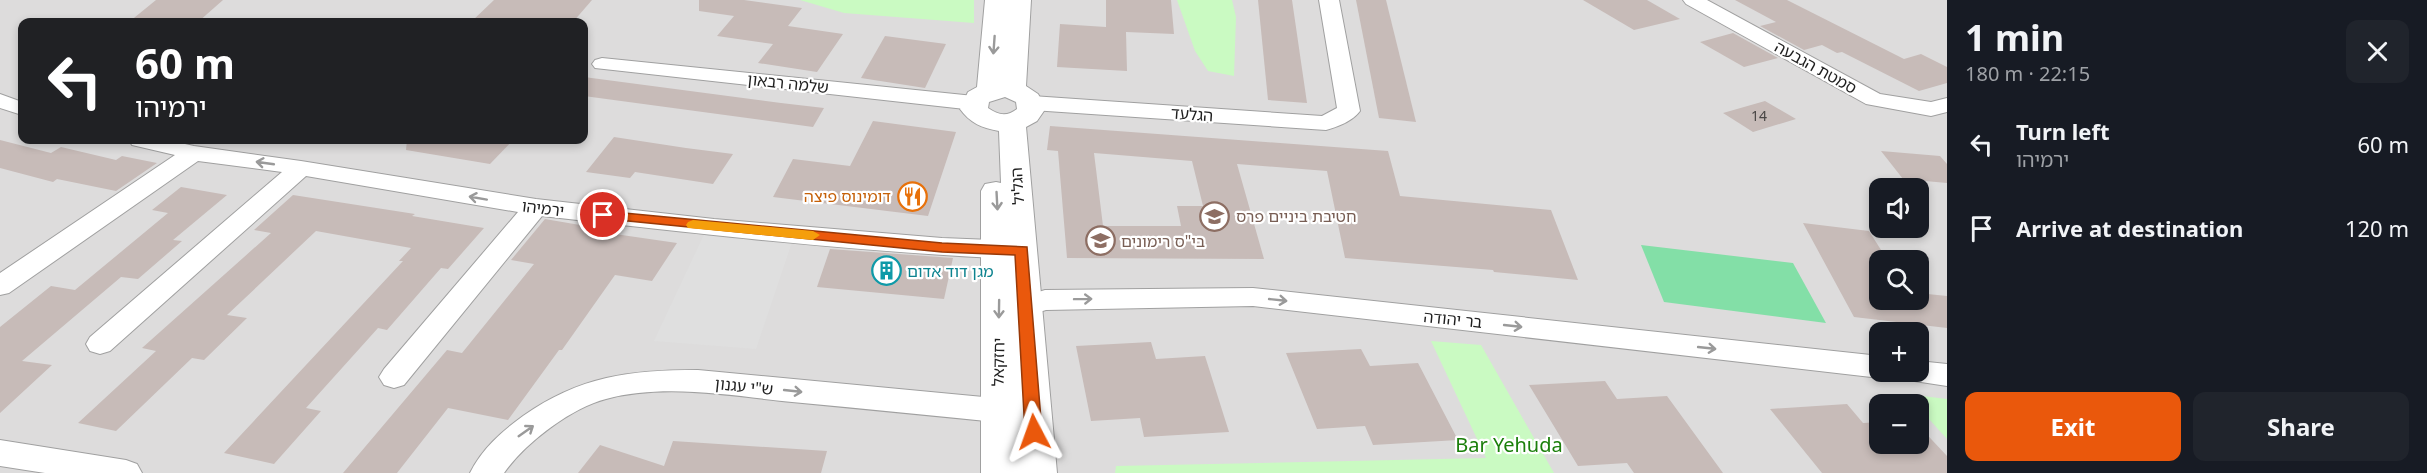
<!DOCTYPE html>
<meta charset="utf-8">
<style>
body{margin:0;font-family:"Noto Sans","Noto Sans Hebrew",sans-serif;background:#20242c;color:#f1f3f6;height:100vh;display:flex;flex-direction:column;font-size:22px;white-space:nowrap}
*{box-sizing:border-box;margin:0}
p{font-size:20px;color:#9ea1a6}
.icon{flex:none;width:33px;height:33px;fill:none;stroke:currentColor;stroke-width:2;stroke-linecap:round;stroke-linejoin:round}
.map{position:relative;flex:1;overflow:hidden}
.panel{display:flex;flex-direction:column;background:#171b24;width:480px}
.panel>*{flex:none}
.hud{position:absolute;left:18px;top:18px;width:570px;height:126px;border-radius:12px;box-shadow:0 3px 9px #0003;background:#202124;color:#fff;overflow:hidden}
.fabs{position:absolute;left:1869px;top:178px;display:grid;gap:12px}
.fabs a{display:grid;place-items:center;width:60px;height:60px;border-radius:12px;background:#171b24;box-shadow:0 3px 9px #0003;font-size:30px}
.pin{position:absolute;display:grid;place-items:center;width:51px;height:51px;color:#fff;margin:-26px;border:3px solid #fff;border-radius:50%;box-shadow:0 2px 6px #0007}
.me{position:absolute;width:66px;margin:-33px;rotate:356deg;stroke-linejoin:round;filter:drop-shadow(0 0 4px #0008)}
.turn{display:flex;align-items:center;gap:21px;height:126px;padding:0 18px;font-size:27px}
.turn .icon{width:78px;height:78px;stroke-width:2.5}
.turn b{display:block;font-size:42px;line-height:51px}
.round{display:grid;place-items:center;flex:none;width:63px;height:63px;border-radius:12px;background:#20242c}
.overview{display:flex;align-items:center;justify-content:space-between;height:102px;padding:0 18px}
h1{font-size:36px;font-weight:700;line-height:45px}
.cta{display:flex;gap:12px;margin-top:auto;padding:12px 18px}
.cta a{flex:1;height:69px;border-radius:12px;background:#ea580c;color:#fff;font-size:24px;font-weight:700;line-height:69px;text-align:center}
.cta a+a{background:#20242c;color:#f1f3f6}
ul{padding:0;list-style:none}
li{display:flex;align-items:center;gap:18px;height:84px;padding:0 18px}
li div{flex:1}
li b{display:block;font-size:22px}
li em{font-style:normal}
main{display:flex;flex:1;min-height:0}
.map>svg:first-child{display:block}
.residential{fill:#dddcdc;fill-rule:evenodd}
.park{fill:#cafac2}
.pitch{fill:#83dfa7}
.parking{fill:#dfdfdf}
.building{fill:#c7bbb8;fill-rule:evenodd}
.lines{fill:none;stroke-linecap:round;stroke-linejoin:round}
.minor-casing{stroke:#a0a0a0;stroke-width:2}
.tertiary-casing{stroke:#a0a0a0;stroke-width:2}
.minor{fill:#fff;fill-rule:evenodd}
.tertiary{fill:#fff;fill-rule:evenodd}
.oneway{stroke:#9a9a9a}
.route{fill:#ea580c;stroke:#983908;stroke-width:1.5}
.slow{fill:#f59e0b}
.labels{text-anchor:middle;stroke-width:4.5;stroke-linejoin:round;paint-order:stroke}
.number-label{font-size:14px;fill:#494645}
.street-label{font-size:16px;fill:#1f1f1f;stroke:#fff}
.food-label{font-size:16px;fill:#c56008;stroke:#fff;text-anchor:end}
.education-label{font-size:16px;fill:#785e54;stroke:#fff;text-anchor:start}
.culture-label{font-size:16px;fill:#0d838f;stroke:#fff;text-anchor:start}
.near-park-label{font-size:20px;fill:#1b7f0b;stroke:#fff}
</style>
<main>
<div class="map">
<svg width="1947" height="473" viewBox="0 0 1947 473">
<rect width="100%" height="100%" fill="#f0eae5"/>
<path class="residential" d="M0,0H1947V473H0ZM22,22H584V140H22ZM1880,189H1918V228H1880ZM1880,261H1918V300H1880ZM1880,333H1918V372H1880ZM1880,405H1918V444H1880Z"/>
<g class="park">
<path d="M800,0H974V23L844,13Z"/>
<path d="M1177,0H1232L1236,17L1234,76L1208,71L1195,51Z"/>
<path d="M1431,341L1481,345L1554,473H1115L1116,466L1486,458Z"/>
<path d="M1906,394L1947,399V439L1919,408L1918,405Z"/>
</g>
<path class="pitch" d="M1641,245L1793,263L1826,323L1664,302Z"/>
<path class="parking" d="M710,222L796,230L756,349L654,341Z"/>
<g class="building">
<path d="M156,0H223L198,22H129Z"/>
<path d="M494,0H592L573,22H471Z"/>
<path d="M699,0H744L802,8L788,26L843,34L817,72L758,63L773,44L717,36L734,16L699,11Z"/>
<path d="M1106,0H1171L1174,34L1126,32L1127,71L1057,67L1060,24L1106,27Z"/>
<path d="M1258,0H1292L1307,103L1268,100Z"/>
<path d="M1356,0H1386L1416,122L1379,118Z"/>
<path d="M1583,0H1647L1680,19L1634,30Z"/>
<path d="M1735,0H1787L1904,59L1921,54L1947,67V83L1919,91L1842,52L1837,53L1822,45L1804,50L1760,26L1776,22Z"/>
<path d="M1733,33L1778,58L1744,67L1700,42Z"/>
<path d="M885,36L946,44L925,88L861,78Z"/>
<path d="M584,77L781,103L824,108L813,127L584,96Z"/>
<path d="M1765,101L1796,119L1753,132L1723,113Z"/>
<path d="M873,121L956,132L928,216L773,197L793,159L850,166Z"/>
<path d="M1050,126L1388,151L1400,196L1551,210L1578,280L1494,272L1493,270L1345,258L1327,171L1237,164L1264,259L1067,258L1058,151L1047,150ZM1094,153L1192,161L1203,206H1177L1181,226H1103Z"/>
<path d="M614,137L686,148L733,154L713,184L635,172L630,178L586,172Z"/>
<path d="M0,140L51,153L61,147L116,160L122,156L157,163L116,191L57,179L53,182L0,168Z"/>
<path d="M407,140H513L490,164L406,150Z"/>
<path d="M1881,151L1940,156L1947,164V183L1903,179Z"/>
<path d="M181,187L227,195L173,240L182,241L138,279L121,277L22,361L52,365L0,413V327L51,286L75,290L168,213L152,210Z"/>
<path d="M293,195L415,214L412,216L484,228L448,269L441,268L387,330L378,328L306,408L321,411L274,464L224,453L403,261H399L411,248L316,231L227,315L247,318L204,360L192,358L116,431L78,423L156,351L142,348L271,233L254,230Z"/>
<path d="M545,219L603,229L601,232L677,243L652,281L615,275L562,350H559L508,420L448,408L397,473H343L447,350L462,353L534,264L511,260Z"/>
<path d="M1803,223L1869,231L1888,261H1880V300H1918V293L1947,296V328L1854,317Z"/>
<path d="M830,249L953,258L944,299L817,287Z"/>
<path d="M1151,342L1156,359L1205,356L1229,432L1144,437L1140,418L1091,421L1076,346Z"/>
<path d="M1361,349L1370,366L1418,363L1458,440L1373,445L1365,426L1317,429L1286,353Z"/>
<path d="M1605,381L1617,399L1667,396L1723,473H1634L1627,463L1578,466L1529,385Z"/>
<path d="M1847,404L1863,423L1880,422V444H1918V425L1947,456V473H1822L1770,409Z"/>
<path d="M673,441L827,451L821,473H578L600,445L664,466Z"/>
</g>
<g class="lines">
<defs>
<g id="minor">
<path d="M1319,0H1339L1360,111C1353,121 1337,127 1326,130L1032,110L1024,108L1021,103L1024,98L1032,96L1322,116L1337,108Z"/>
<path d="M1683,0H1707L1880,94L1931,102L1947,98V112L1931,116L1866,104L1686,4Z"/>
<path d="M602,58L974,96L982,98L985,103L982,108L974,110L595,68L592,64L595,60Z"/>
<path d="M0,94L22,102V115L0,108Z"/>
<path d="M129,140H167L194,146L301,161L536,199L714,219L942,238L1016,241L1025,244L1029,250L1025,256L1016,259C858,252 700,234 542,216L404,385L394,388L384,385L379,377L384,369L518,212L306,176L110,351L100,354L90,351L86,344L90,337L282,172L198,161L9,293L0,295V273L175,155L132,145Z"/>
<path d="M1253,288L1880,356V372H1892L1880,378L1253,306L1046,310L1026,316L1016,313L1012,306L1016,299L1045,290Z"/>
<path d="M1918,361L1947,364V386L1908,380L1903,372H1918Z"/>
<path d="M698,370L1015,400L1026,404L1030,412L1026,420L1015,424C941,416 867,409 792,402C732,396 666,383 606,399C571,408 525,443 504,473H470C482,449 501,432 523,416C580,376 630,370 698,370Z"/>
<path d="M0,440L126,460L137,464L142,473H45L0,466Z"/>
</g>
<path id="tertiary" d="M985,0H1031L1026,86L1038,94L1046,108L1037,121L1026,127L1057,473H981V191L985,184L996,182L1001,183L999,131C982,128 970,123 960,109L968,92L977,87ZM1005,97L1016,102L1017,109C1007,117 998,115 988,108L989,102Z"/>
</defs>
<use href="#minor" class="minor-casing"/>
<use href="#tertiary" class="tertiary-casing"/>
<use href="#minor" class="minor"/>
<use href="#tertiary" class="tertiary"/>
</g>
<defs><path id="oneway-shaft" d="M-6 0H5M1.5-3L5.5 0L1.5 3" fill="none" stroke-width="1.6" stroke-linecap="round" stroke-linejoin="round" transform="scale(1.5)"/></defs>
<g class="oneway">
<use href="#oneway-shaft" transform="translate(994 45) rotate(94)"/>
<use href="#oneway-shaft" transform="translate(265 163) rotate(-172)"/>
<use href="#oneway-shaft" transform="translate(478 198) rotate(-170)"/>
<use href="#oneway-shaft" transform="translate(997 201) rotate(87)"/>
<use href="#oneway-shaft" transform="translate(1083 299) rotate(-1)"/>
<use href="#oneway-shaft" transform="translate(1278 300) rotate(6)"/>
<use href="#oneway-shaft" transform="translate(999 309) rotate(91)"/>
<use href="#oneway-shaft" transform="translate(1513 326) rotate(6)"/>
<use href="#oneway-shaft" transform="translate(1707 348) rotate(6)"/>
<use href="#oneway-shaft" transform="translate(793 391) rotate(6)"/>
<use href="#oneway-shaft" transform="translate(526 431) rotate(-35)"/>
</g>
<path class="route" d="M603,211L942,243L1027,247L1042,432L1039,437L1034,439L1028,437L1025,432L1015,255L942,252L598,218L596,215L598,212Z"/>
<path class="slow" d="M693,220L813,231L820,235L813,240L688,228L686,225L688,222Z"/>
<defs>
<symbol id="restaurant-ring" viewBox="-11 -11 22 22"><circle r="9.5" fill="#fff" stroke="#e8710a" stroke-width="1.5"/><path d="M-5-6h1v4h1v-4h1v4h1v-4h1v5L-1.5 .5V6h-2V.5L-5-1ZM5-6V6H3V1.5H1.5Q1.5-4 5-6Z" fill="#e8710a"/></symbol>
<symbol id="school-ring" viewBox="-11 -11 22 22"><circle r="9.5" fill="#fff" stroke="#8d6e63" stroke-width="1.5"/><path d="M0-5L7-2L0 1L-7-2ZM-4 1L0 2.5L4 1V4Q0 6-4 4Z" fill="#8d6e63"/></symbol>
<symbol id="building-ring" viewBox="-11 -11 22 22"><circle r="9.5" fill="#fff" stroke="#0f9aa8" stroke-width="1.5"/><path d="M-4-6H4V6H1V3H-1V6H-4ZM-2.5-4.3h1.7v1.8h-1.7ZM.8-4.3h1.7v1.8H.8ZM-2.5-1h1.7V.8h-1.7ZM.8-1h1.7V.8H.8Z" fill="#0f9aa8"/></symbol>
</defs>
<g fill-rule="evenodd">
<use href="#restaurant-ring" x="896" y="180" width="33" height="33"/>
<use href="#school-ring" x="1198" y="200" width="33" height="33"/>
<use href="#school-ring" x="1084" y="224" width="33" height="33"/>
<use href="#building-ring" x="870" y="254" width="33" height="33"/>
</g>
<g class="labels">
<g class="number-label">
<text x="1759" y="121">14</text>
</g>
<g class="street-label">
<text transform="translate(1816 67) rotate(29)" y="6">סמטת הגבעה</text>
<text transform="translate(788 83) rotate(6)" y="6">שלמה רבאון</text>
<text transform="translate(1192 114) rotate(4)" y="6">הגלעד</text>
<text transform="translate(1017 186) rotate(-94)" y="6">הגליל</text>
<text transform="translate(543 208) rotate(7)" y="6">ירמיהו</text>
<text transform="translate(1453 319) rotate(6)" y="6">בר יהודה</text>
<text transform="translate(998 362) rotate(-89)" y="6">יחזקאל</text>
<text transform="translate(744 386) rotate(6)" y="6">ש"י עגנון</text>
</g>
<g class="food-label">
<text x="891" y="202">דומינוס פיצה</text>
</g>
<g class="education-label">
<text x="1236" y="222">חטיבת ביניים פרס</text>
<text x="1121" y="247">בי"ס רימונים</text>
</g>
<g class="culture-label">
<text x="907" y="277">מגן דוד אדום</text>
</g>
<g class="near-park-label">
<text x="1509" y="452">Bar Yehuda</text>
</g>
</g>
</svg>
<div class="fabs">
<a><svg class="icon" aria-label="sound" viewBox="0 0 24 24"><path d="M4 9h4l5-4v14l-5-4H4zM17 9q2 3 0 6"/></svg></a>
<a><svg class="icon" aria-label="search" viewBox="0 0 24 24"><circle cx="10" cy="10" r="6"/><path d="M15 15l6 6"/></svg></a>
<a>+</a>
<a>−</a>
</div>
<div class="pin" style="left:603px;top:215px;background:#d93025"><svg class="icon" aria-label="arrive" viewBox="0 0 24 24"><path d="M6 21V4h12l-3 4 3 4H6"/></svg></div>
<svg class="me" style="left:1034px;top:432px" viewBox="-20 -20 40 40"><path d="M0-17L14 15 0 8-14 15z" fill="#ea580c" stroke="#fff" stroke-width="4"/></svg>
<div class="hud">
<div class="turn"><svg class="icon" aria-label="left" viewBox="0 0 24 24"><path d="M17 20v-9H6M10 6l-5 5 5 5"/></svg><div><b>60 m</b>ירמיהו</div></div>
</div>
</div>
<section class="panel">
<div class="overview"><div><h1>1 min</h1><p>180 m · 22:15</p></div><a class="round"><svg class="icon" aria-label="close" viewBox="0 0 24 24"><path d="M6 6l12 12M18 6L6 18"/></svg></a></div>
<ul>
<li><svg class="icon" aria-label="left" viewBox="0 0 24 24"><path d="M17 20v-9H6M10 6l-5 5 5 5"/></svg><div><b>Turn left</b><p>ירמיהו</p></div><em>60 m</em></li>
<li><svg class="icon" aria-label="arrive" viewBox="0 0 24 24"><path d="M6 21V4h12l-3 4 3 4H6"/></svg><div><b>Arrive at destination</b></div><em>120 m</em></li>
</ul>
<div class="cta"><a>Exit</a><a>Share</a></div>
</section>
</main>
